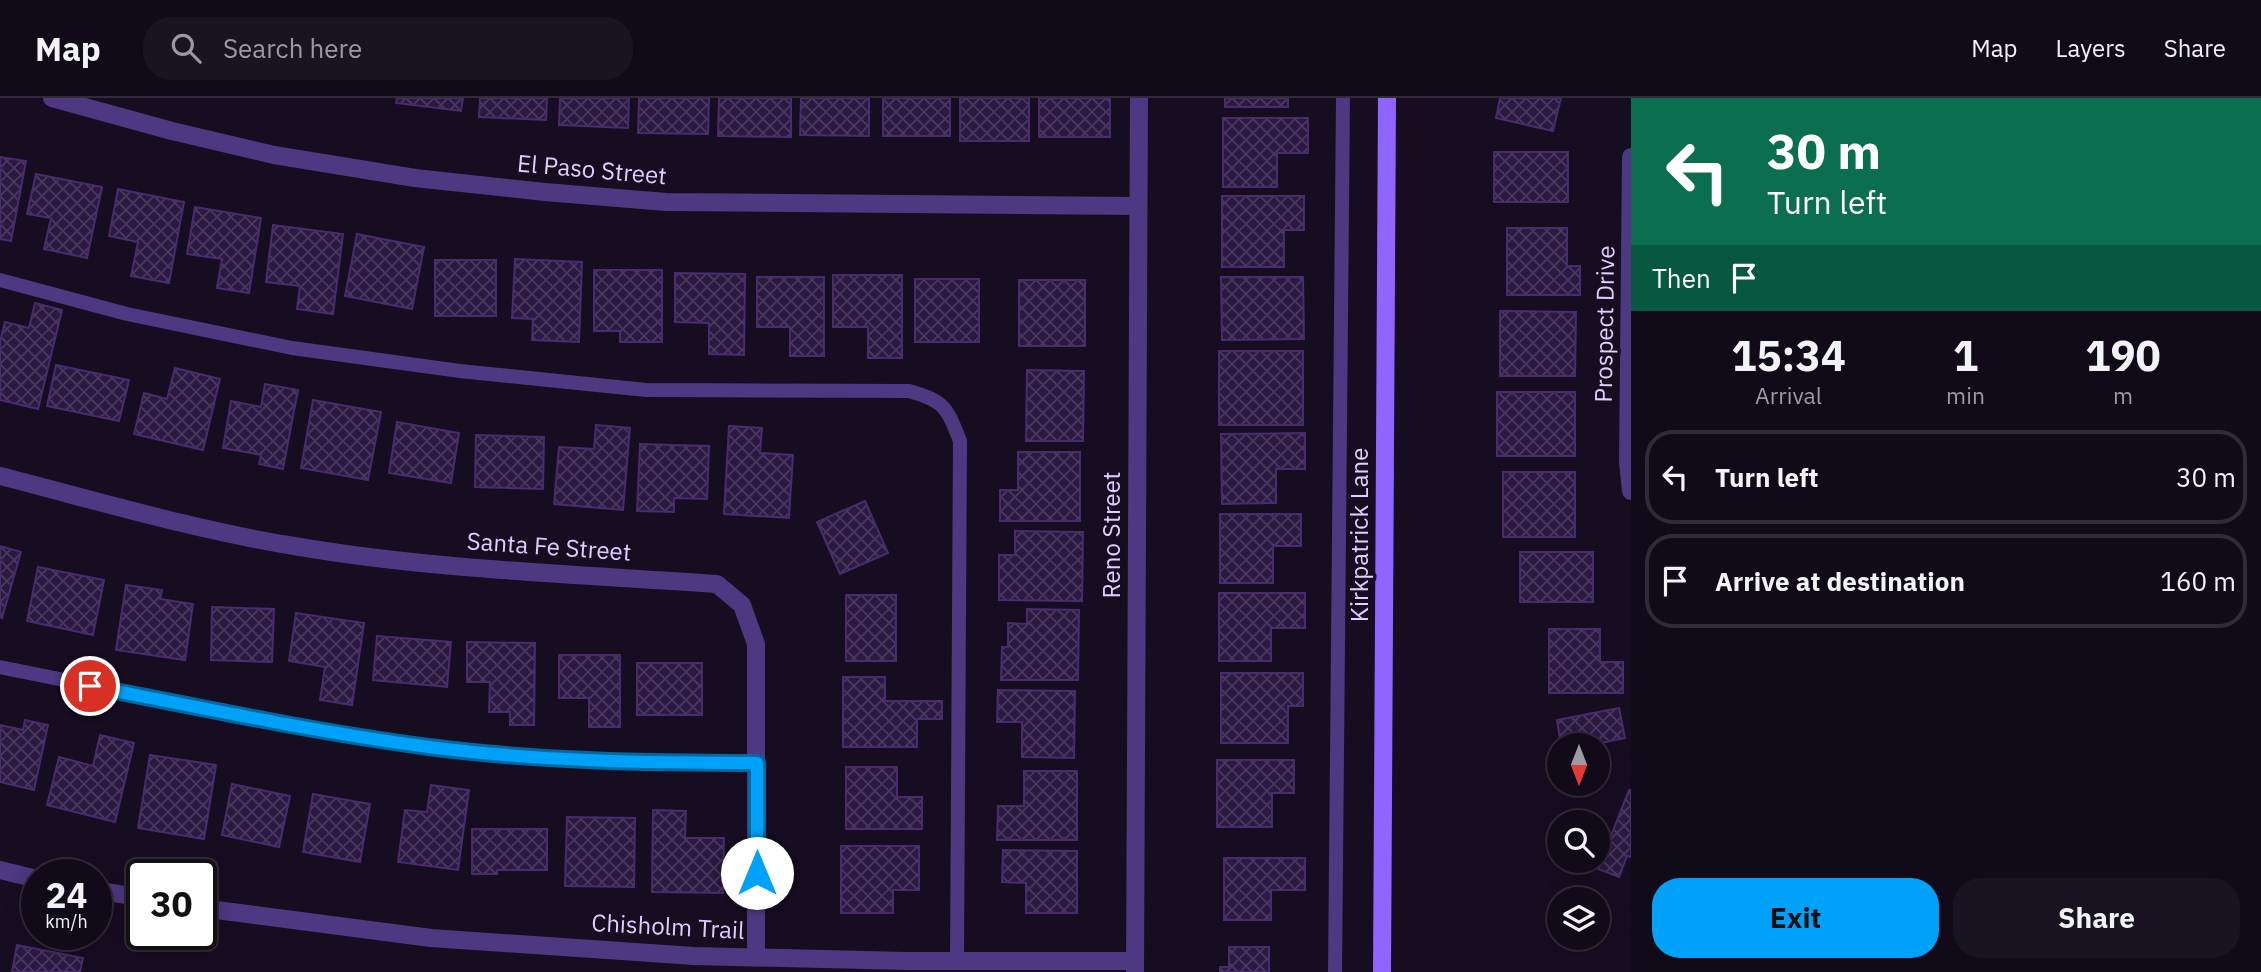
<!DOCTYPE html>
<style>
body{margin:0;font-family:"IBM Plex Sans",sans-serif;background:#191322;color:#f1f3f6;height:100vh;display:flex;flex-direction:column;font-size:26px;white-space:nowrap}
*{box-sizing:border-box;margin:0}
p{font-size:23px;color:#9c9aa2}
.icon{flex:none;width:38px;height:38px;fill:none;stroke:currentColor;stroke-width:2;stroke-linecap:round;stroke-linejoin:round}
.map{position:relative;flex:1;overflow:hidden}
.drawer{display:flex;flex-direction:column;background:#100a19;width:630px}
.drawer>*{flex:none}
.guide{background:#0b6e4f;color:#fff;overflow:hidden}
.needle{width:46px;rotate:180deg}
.tools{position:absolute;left:1547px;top:635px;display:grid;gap:14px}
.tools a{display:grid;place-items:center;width:63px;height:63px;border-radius:50%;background:#100a19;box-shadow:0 4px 18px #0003,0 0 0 2px #302b38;font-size:35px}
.speed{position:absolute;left:21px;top:761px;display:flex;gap:14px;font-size:35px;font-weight:700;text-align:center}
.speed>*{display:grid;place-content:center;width:91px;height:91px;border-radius:50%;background:#100a19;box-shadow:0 4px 18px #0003,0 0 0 2px #302b38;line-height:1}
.speed small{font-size:18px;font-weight:400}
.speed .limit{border:4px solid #111;border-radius:10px;background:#fff;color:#111}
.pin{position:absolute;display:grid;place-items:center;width:60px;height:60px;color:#fff;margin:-30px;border:4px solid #fff;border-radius:50%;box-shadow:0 2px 7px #0007}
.me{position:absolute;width:77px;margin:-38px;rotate:0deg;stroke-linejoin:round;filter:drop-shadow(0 0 5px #0008)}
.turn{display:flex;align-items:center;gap:24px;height:147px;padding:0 21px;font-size:32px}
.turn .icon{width:91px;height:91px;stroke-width:2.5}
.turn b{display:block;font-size:49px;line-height:60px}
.then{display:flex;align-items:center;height:66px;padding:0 21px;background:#0003;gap:14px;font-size:26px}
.eta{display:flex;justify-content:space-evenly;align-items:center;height:119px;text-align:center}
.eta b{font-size:42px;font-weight:800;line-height:49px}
.button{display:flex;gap:14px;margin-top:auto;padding:14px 21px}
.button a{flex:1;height:80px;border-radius:28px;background:#00a2f9;color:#111;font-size:28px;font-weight:800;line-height:80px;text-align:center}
.button a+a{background:#191322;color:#f1f3f6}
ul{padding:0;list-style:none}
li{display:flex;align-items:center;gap:21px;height:94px;margin:0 14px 10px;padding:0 7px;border:4px solid #302b38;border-radius:28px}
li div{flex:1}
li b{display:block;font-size:26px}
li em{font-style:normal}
header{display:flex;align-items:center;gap:42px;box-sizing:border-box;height:98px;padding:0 35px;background:#100a19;border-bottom:2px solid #302b38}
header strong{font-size:33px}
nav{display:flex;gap:38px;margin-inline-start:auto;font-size:24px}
.search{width:490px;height:63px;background:#191322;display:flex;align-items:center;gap:18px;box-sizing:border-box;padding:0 24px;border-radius:28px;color:#9c9aa2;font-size:26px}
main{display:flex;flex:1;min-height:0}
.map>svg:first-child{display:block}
.building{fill:url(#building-cross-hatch);stroke:#492b6e;stroke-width:2}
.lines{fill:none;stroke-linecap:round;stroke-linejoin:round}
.lane{stroke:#4d3881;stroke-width:14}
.street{stroke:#4d3881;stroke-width:18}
.secondary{stroke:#8f65ff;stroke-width:18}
.route-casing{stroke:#0069a2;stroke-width:18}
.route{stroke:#00a2f9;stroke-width:12}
.labels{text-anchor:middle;stroke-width:7;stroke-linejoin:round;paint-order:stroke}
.street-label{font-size:24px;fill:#dfceff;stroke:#160d21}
</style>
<header>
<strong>Map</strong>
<div class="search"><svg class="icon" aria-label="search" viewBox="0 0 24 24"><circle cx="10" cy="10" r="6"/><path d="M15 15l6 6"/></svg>Search here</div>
<nav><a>Map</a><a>Layers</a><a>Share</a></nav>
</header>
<main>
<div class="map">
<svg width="1631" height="874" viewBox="0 0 1631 874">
<defs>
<pattern id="building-cross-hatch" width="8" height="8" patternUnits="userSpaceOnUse" patternTransform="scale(1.75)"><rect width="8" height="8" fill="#2c1942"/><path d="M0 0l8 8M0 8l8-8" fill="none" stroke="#4a395e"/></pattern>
</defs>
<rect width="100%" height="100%" fill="#160d21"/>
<g class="building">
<path d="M397,0H463L461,13L396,5Z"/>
<path d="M480,0H547L546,22L479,19Z"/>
<path d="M560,0H629L628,30L559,27Z"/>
<path d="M639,0H709L708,36L638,35Z"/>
<path d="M719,0H791V39L718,38Z"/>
<path d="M801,0H869V38L800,37Z"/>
<rect x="883" y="0" width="67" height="38"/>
<rect x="960" y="0" width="69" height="43"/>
<rect x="1039" y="0" width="71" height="39"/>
<rect x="1225" y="0" width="63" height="9"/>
<path d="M1500,0H1561L1553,33L1496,20Z"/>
<path d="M1223,20H1308V55H1277V89H1223Z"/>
<rect x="1494" y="54" width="74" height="50"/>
<path d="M0,59L26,63L11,143L0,141Z"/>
<path d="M36,76L102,89L87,160L44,151L51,120L27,116Z"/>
<path d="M118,91L184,104L169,185L131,178L138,144L109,138Z"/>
<path d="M1222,98H1304V132H1284V169H1222Z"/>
<path d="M195,109L261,120L249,195L217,190L222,161L187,156Z"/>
<path d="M273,127L343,136L333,216L297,211L300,188L266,184Z"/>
<path d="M1507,130H1567V168H1580V197H1507Z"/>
<path d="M357,136L424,149L412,211L345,198Z"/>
<path d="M515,161L582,164L579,244L532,242L533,221L512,220Z"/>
<rect x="435" y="162" width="61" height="56"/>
<path d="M594,172H662V244H620V233H594Z"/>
<path d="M675,175L745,176L744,257L709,256V225L675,224Z"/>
<path d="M833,177H902V260H868V229H833Z"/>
<path d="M757,179H824V258H790V229H757Z"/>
<path d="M1221,179H1303L1304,241L1222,242Z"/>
<rect x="915" y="181" width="64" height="63"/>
<rect x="1019" y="182" width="66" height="66"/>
<path d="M35,205L62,212L38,311L0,302V243L5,224L29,230Z"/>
<path d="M1500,213L1576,214L1575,278H1500Z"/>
<rect x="1219" y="253" width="84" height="74"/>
<path d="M56,267L129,282L119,323L47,308Z"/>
<path d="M175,270L220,281L203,352L134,336L144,295L167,301Z"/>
<path d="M1027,272L1084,273L1083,343H1026Z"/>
<path d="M265,286L298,292L283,371L259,366L261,357L223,350L231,303L261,309Z"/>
<rect x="1497" y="294" width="78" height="64"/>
<path d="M313,302L381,314L368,382L301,370Z"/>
<path d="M397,324L459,335L451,385L389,375Z"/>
<path d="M596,327L630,330L623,412L554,406L559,349L594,351Z"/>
<path d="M729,328L762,330L760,355L793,357L789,420L724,416Z"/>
<path d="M1305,335V371H1276V405L1222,406L1221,336Z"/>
<path d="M476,337L544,339L543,391L475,389Z"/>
<path d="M640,346L709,348L707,401L674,400V414L637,413Z"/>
<path d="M1018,354H1080V423H1000V392H1018Z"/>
<rect x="1503" y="374" width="72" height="65"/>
<path d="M865,403L888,455L840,476L817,424Z"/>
<path d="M1220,416H1301V448H1273V485H1220Z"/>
<path d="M1015,433L1083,434L1082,503L999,502V457H1015Z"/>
<path d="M0,448L21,454L2,520L0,519Z"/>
<rect x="1520" y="454" width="73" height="50"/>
<path d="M38,469L104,482L93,537L27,523Z"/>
<path d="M126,487L162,492L160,501L193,506L185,562L116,552Z"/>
<path d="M1219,495H1305V530H1271V563H1219Z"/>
<rect x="846" y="497" width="50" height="66"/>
<path d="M212,509L274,511L272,564L211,562Z"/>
<path d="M1027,511L1079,512L1078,582H1001L1002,549H1008V525L1027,526Z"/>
<path d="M296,515L364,525L352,607L320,602L325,569L289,563Z"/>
<path d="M1549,531H1600V564H1623V595H1549Z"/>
<path d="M377,538L451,544L447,589L373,582Z"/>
<path d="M467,544L535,545L534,627H510V614H489L490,584H467Z"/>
<path d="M559,557H620V629H589V600H559Z"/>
<rect x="637" y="565" width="65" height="52"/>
<path d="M1221,575H1303V608H1288V645H1221Z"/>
<path d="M843,579H885V603H942V621H917V649H843Z"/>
<path d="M998,592L1075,593L1074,660L1022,659V624H997Z"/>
<path d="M1619,610L1625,640L1601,645L1608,679L1598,681V648H1561L1557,622Z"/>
<path d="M25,622L48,627L34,692L0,684V627L23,632Z"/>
<path d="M100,637L134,645L115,724L47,707L59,659L93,668Z"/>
<path d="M150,657L216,667L204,741L138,730Z"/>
<path d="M1217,662H1294V695H1272V729H1217Z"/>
<path d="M846,669H897V699H922V731H846Z"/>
<path d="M1024,673H1077V742H997L998,708H1024Z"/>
<path d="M232,686L290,698L279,749L222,737Z"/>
<path d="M431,687L469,692L458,772L398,764L405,712L427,714Z"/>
<path d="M1629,692H1631V759L1627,758L1619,779L1598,771Z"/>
<path d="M313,696L370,706L360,764L303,754Z"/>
<path d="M653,712L686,713L685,740H724L723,795L652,794Z"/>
<path d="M567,719L635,720L634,789L565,788Z"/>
<path d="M472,731H547V772H497V776H472Z"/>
<path d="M841,748H919V792H893V815H841Z"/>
<path d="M1003,752L1077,753V815H1026V785L1002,784Z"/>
<path d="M1224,760H1305V792H1271V822H1224Z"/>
<path d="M17,847L83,860L80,874H12Z"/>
<path d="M1229,849H1269V874H1220V869H1229Z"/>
</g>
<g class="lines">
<g class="lane">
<path d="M0,182L127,216L292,250L460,273L646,292L909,293C945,303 947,310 960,343L957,863"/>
<path d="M0,569L278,625L430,649L578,662L756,665"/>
<path d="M1335,874L1343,0"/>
</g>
<g class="street">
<path d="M52,0L172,33L274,57L415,80L545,94L666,104L1138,108"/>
<path d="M1631,59L1628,364L1631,393"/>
<path d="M0,378C98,403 195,432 294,448C434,472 576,476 717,486L742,507L756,546V858"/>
<path d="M0,772L37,781"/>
<path d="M96,792L142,800"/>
<path d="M201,810L431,840L694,858L906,863H1135"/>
<path d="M1135,874L1139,0"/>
</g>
<path class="secondary" d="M1382,874L1387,0"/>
</g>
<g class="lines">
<defs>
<path id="route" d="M90,588C202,610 315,634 429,649C537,663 647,665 757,665V775"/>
</defs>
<use href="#route" class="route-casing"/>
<use href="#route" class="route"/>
</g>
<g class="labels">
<g class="street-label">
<text transform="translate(592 72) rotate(5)" y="8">El Paso Street</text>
<text transform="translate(1605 226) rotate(-89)" y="8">Prospect Drive</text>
<text transform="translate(1112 437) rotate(-90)" y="8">Reno Street</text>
<text transform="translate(1360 437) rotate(-90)" y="8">Kirkpatrick Lane</text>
<text transform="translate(549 449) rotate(4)" y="8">Santa Fe Street</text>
<text transform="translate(668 829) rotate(3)" y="8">Chisholm Trail</text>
</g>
</g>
</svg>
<div class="tools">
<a><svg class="needle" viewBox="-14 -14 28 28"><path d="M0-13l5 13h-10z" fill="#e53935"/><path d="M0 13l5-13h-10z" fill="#9c9aa2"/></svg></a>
<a><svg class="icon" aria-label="search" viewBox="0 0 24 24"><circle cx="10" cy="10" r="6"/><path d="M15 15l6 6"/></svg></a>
<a><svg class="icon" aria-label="layers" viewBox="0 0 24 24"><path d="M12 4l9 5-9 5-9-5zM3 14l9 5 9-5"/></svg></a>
</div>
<div class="speed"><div>24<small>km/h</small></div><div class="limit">30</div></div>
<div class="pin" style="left:90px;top:588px;background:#d93025"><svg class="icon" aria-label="arrive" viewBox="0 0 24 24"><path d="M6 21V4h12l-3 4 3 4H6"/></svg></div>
<svg class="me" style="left:757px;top:775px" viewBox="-20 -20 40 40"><circle r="19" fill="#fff"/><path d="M0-13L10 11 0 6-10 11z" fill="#00a2f9"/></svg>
</div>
<section class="drawer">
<div class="guide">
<div class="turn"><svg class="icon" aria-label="left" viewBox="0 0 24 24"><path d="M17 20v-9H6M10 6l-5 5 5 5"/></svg><div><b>30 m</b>Turn left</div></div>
<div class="then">Then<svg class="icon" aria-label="arrive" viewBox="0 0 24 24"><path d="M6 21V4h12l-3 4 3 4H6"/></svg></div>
</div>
<div class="eta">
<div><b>15:34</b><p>Arrival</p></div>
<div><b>1</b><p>min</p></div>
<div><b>190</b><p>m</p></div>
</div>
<ul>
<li><svg class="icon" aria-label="left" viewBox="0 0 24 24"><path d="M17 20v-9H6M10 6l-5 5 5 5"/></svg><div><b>Turn left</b></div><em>30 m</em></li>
<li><svg class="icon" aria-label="arrive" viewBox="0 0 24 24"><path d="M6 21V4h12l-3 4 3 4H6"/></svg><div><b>Arrive at destination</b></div><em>160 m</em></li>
</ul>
<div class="button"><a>Exit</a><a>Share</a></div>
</section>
</main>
